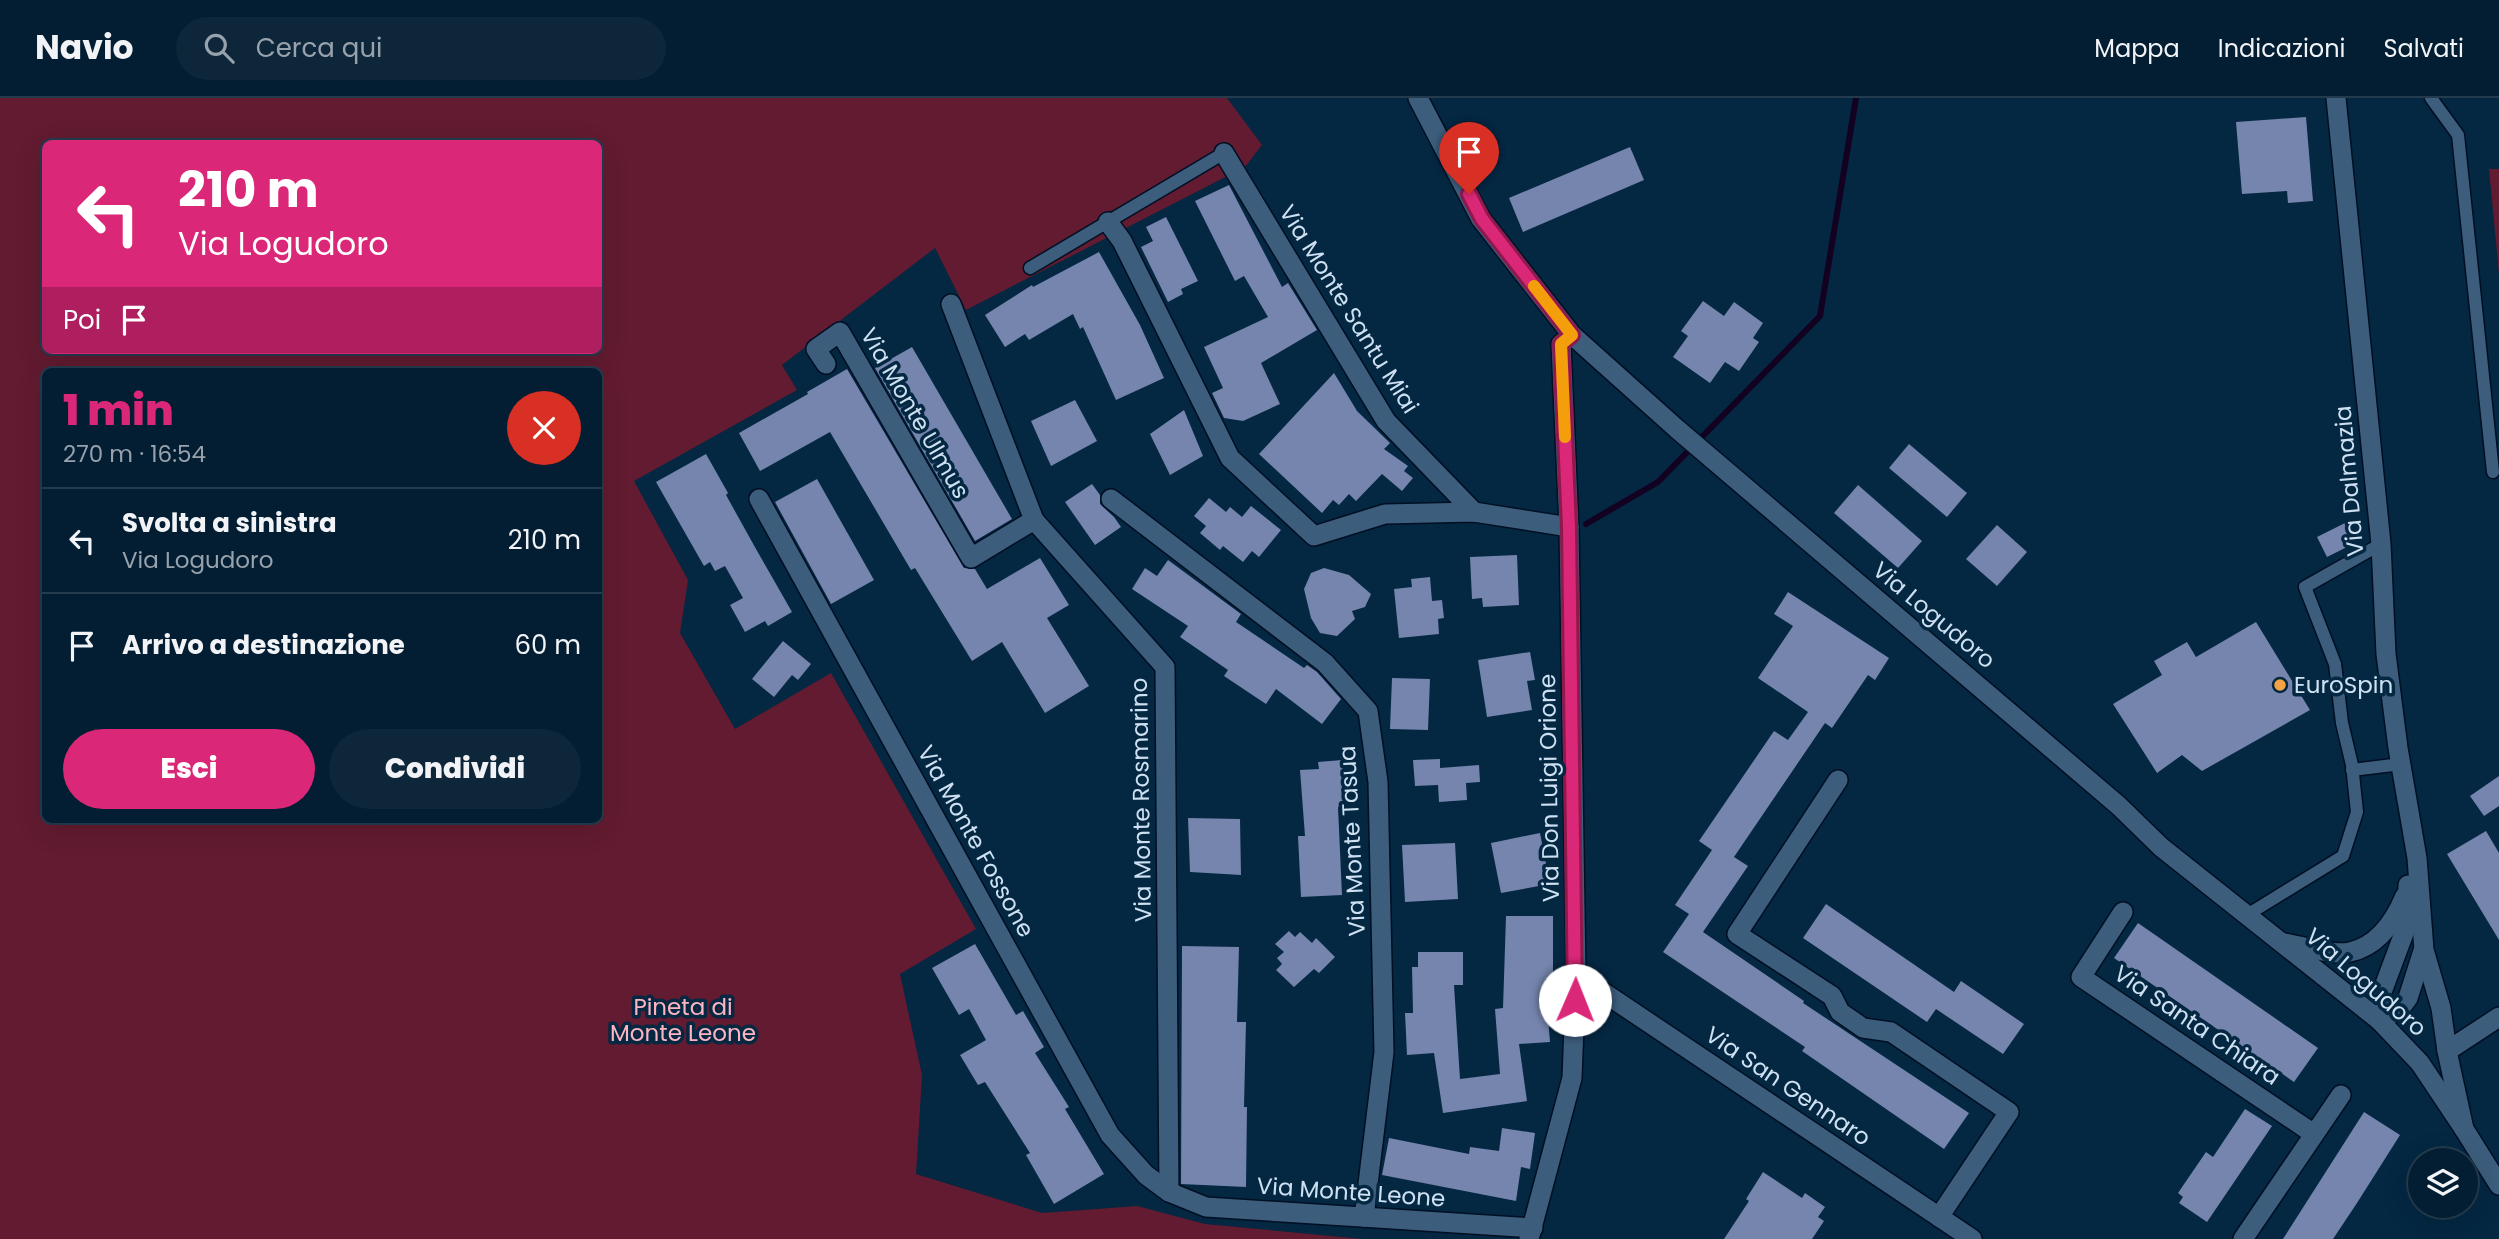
<!DOCTYPE html>
<html lang="it">
<meta charset="utf-8">
<style>
body{margin:0;font-family:Poppins,sans-serif;background:#0d263a;color:#f1f3f6;height:100vh;display:flex;flex-direction:column;font-size:26px;white-space:nowrap}
*{box-sizing:border-box;margin:0}
p{font-size:23px;color:#97a2ac}
.icon{flex:none;width:38px;height:38px;fill:none;stroke:currentColor;stroke-width:2;stroke-linecap:round;stroke-linejoin:round}
.map{position:relative;flex:1;overflow:hidden}
.side{position:absolute;left:42px;top:270px;width:560px;height:455px;display:flex;flex-direction:column;background:#031d32;border-radius:10px;box-shadow:0 7px 28px #0002,0 0 0 2px #243b4d}
.side>*{flex:none}
.guide{position:absolute;left:42px;top:42px;width:560px;height:214px;border-radius:10px;box-shadow:0 7px 28px #0002,0 0 0 2px #243b4d;background:#db2777;color:#fff;overflow:hidden}
.tools{position:absolute;left:2408px;top:1050px;display:grid;gap:14px}
.tools a{display:grid;place-items:center;width:70px;height:70px;border-radius:50%;background:#031d32;box-shadow:0 7px 28px #0002,0 0 0 2px #243b4d;font-size:35px}
.pin{position:absolute;display:grid;place-items:center;width:60px;height:60px;color:#fff;margin:-72px -30px;border-radius:50% 50% 50% 0;rotate:-45deg;box-shadow:0 0 7px #0007}
.pin .icon{rotate:45deg}
.me{position:absolute;width:77px;margin:-38px;rotate:1deg;stroke-linejoin:round;filter:drop-shadow(0 0 5px #0008)}
.turn{display:flex;align-items:center;gap:24px;height:147px;padding:0 21px;font-size:32px}
.turn .icon{width:91px;height:91px;stroke-width:2.5}
.turn b{display:block;font-size:49px;line-height:60px}
.then{display:flex;align-items:center;height:66px;padding:0 21px;background:#0003;gap:14px;font-size:26px}
.round{display:grid;place-items:center;flex:none;width:74px;height:74px;border-radius:37px;background:#0d263a}
.head{display:flex;align-items:center;justify-content:space-between;height:119px;padding:0 21px}
h1{font-size:42px;font-weight:800;line-height:52px;color:#db2777}
.button{display:flex;gap:14px;margin-top:auto;padding:14px 21px}
.button a{flex:1;height:80px;border-radius:42px;background:#db2777;color:#fff;font-size:28px;font-weight:800;line-height:80px;text-align:center}
.button a+a{background:#0d263a;color:#f1f3f6}
ul{padding:0;list-style:none}
li{display:flex;align-items:center;gap:21px;height:105px;padding:0 21px;border-top:2px solid #243b4d}
li div{flex:1}
li b{display:block;font-size:26px}
li em{font-style:normal}
header{display:flex;align-items:center;gap:42px;box-sizing:border-box;height:98px;padding:0 35px;background:#031d32;border-bottom:2px solid #243b4d}
header strong{font-size:33px}
nav{display:flex;gap:38px;margin-inline-start:auto;font-size:24px}
.search{width:490px;height:63px;background:#0d263a;display:flex;align-items:center;gap:18px;box-sizing:border-box;padding:0 24px;border-radius:38px;color:#97a2ac;font-size:26px}
.map>svg:first-child{display:block}
.green{fill:#621b30;fill-rule:evenodd}
.lines{fill:none;stroke-linecap:round;stroke-linejoin:round}
.stream{stroke:#130121;stroke-width:6}
.building{fill:#7585ad}
.service-casing{stroke:#000f23;stroke-width:15}
.minor-casing{stroke:#000f23;stroke-width:22}
.tertiary-casing{stroke:#000f23;stroke-width:22}
.service{stroke:#3c5d7c;stroke-width:12}
.minor{stroke:#3c5d7c;stroke-width:19}
.tertiary{stroke:#3c5d7c;stroke-width:19}
.route-casing{stroke:#8e194d;stroke-width:18}
.route{stroke:#db2777;stroke-width:12}
.slow{stroke:#f59e0b;stroke-width:12}
.poi-dot{fill:#f4a344;stroke:#042742;stroke-width:2.5}
.labels{text-anchor:middle;stroke-width:7;stroke-linejoin:round;paint-order:stroke}
.street-label{font-size:23px;fill:#cee1f3;stroke:#042742}
.poi-label{font-size:23px;fill:#cee1f3;stroke:#042742;text-anchor:start}
.park-label{font-size:23px;fill:#feb4c1;stroke:#042742}
</style>
<header>
<strong>Navio</strong>
<div class="search"><svg class="icon" aria-label="search" viewBox="0 0 24 24"><circle cx="10" cy="10" r="6"/><path d="M15 15l6 6"/></svg>Cerca qui</div>
<nav><a>Mappa</a><a>Indicazioni</a><a>Salvati</a></nav>
</header>
<div class="map">
<svg width="2499" height="1141" viewBox="0 0 2499 1141">
<rect width="100%" height="100%" fill="#042742"/>
<g class="green">
<path d="M0,0H1227L1262,47L1245,69L966,212L935,150L782,267L797,292L634,383L688,482L680,535L735,631L831,575L976,831L900,876L922,977L916,1076L1042,1115L1137,1108L1205,1126L1363,1141H0ZM46,46H598V252H46ZM46,273H598V721H46Z"/>
<path d="M2489,71H2499V176Z"/>
</g>
<g class="lines">
<path class="stream" d="M1586,426L1658,384L1820,218L1856,0"/>
</g>
<g class="building">
<path d="M2306,19L2313,103L2288,105L2287,93L2242,96L2236,24Z"/>
<path d="M1630,49L1644,82L1523,134L1509,100Z"/>
<path d="M1229,87L1282,189L1288,185L1317,232L1261,265L1280,306L1243,323L1224,320L1212,295L1223,290L1204,249L1268,219L1244,178L1235,183L1195,103Z"/>
<path d="M1166,119L1198,183L1181,191L1183,196L1168,204L1141,149L1153,143L1146,129Z"/>
<path d="M1099,154L1140,227L1164,280L1116,302L1083,229L1080,231L1073,216L1029,242L1025,236L1005,249L985,217L1032,187L1033,189Z"/>
<path d="M1703,203L1724,218L1734,204L1763,225L1753,240L1759,244L1739,273L1725,264L1710,285L1673,259L1688,238L1681,233Z"/>
<path d="M912,249L1012,421L975,443L875,270Z"/>
<path d="M847,271L964,470L975,471L987,491L1040,460L1069,507L1047,520L1089,588L1045,615L1002,544L972,563L915,470L911,472L830,334L760,373L739,335L808,296L807,294Z"/>
<path d="M1334,275L1357,313L1390,345L1384,351L1408,368L1404,373L1413,380L1402,393L1382,376L1356,403L1349,396L1339,407L1333,402L1322,415L1259,356Z"/>
<path d="M1075,302L1097,343L1051,368L1031,323Z"/>
<path d="M1184,312L1203,358L1170,377L1150,336Z"/>
<path d="M1909,346L1967,395L1947,419L1889,370Z"/>
<path d="M706,356L728,395L726,397L756,451L792,514L768,528L765,523L745,534L730,507L743,500L725,468L715,473L710,464L704,468L656,384Z"/>
<path d="M817,381L874,482L831,506L775,404Z"/>
<path d="M1092,386L1100,397V406L1114,419L1121,429L1095,447L1065,404Z"/>
<path d="M1858,387L1922,443L1898,470L1834,415Z"/>
<path d="M1209,400L1226,414L1230,409L1242,419L1251,408L1281,432L1259,459L1252,453L1243,464L1223,448L1220,452L1200,435L1206,428L1194,418Z"/>
<path d="M2349,423L2359,443L2327,459L2317,439Z"/>
<path d="M1997,427L2027,454L1997,488L1966,461Z"/>
<path d="M1517,457L1519,507L1483,509L1482,500L1472,501L1470,459Z"/>
<path d="M1168,462L1241,516L1236,524L1304,570L1307,567L1317,574L1341,601L1322,626L1276,591L1266,606L1224,578L1228,572L1180,539L1188,528L1132,491L1145,470L1157,478Z"/>
<path d="M1324,470L1349,477L1371,496L1365,509L1352,513L1355,521L1337,538L1320,535L1311,520L1304,491L1311,475Z"/>
<path d="M1430,479L1432,503L1442,502L1444,520L1438,521L1439,536L1399,540L1394,491L1412,489L1411,481Z"/>
<path d="M1788,494L1889,560L1875,582L1868,577L1832,630L1825,625L1734,759L1748,768L1703,834L1804,903L1803,905L1969,1015L1944,1051L1802,953L1805,949L1663,854L1689,816L1675,807L1712,752L1699,743L1774,633L1788,642L1808,614L1758,580L1793,528L1774,516Z"/>
<path d="M2256,524L2310,612L2202,673L2182,657L2157,675L2113,606L2162,577L2154,563L2187,544L2196,559Z"/>
<path d="M783,543L811,566L798,582L792,577L774,599L752,581Z"/>
<path d="M1530,554L1535,582L1527,583L1532,612L1487,619L1478,562Z"/>
<path d="M1392,580L1430,581L1428,632L1390,631Z"/>
<path d="M1440,661V670L1479,667L1480,684L1466,685L1467,702L1439,704L1438,687L1415,688L1413,662Z"/>
<path d="M1342,662L1346,708L1338,709L1342,797L1301,799L1298,738H1305L1300,672L1319,671L1318,664Z"/>
<path d="M2499,678V708L2484,718L2470,698Z"/>
<path d="M1188,720L1240,721L1241,777L1190,774Z"/>
<path d="M2486,733L2499,755V842L2447,756Z"/>
<path d="M1540,735L1550,786L1501,795L1491,745Z"/>
<path d="M1455,745L1458,801L1405,804L1402,747Z"/>
<path d="M1826,806L1954,894L1961,883L2024,926L2003,956L1936,911L1927,924L1803,840Z"/>
<path d="M1506,818H1553V881H1545L1550,944L1519,946L1527,1003L1443,1015L1434,955L1407,957L1405,915H1413L1412,869H1418V854H1463V887H1454L1460,981L1500,976L1495,911L1503,910Z"/>
<path d="M2138,825L2318,950L2294,984L2114,860Z"/>
<path d="M1289,833L1295,839L1300,834L1312,845L1316,840L1335,859L1319,875L1314,871L1294,889L1276,872L1282,866L1277,860L1284,854L1275,846Z"/>
<path d="M975,846L1016,917L1023,913L1044,949L1035,955L1069,1009L1065,1011L1104,1076L1054,1106L1026,1057L1030,1055L985,984L978,987L960,957L986,942L969,911L959,917L932,870Z"/>
<path d="M1182,848L1239,849L1237,924H1246L1244,1009H1247L1246,1089L1181,1086Z"/>
<path d="M2245,1011L2272,1028L2207,1124L2179,1105L2183,1099L2178,1095L2206,1054L2213,1059Z"/>
<path d="M2364,1014L2400,1037L2357,1105L2333,1141H2283Z"/>
<path d="M1502,1030L1535,1035L1530,1071L1521,1069L1516,1103L1382,1077L1389,1040L1469,1056L1470,1049L1499,1053Z"/>
<path d="M1763,1074L1802,1100L1805,1095L1825,1109L1818,1119L1824,1123L1812,1141H1724L1749,1103L1746,1101Z"/>
</g>
<g class="lines">
<defs>
<g id="service">
<path d="M2431,0L2458,37L2493,374"/>
<path d="M1030,170L1224,55"/>
<path d="M2352,672L2401,666"/>
<path d="M2247,817L2343,758L2357,714L2352,667L2342,625L2335,566L2305,489L2381,446"/>
</g>
<g id="minor">
<path d="M1224,55L1386,323L1474,414"/>
<path d="M1108,124L1122,143L1230,360L1314,438L1385,416L1474,414L1569,429"/>
<path d="M951,206L1034,422L1165,569L1169,1094"/>
<path d="M826,266L816,251L840,234L971,460L1034,422"/>
<path d="M759,401L1110,1037L1146,1077L1169,1094L1206,1109L1533,1130"/>
<path d="M1111,401L1325,565L1368,613L1378,684L1384,954L1364,1119"/>
<path d="M1838,682L1737,836L1832,898L1840,914L1863,930L1891,934L2009,1014L1939,1119"/>
<path d="M2123,814L2081,879L2314,1036"/>
<path d="M1576,876L1972,1141"/>
<path d="M2447,953L2499,919"/>
<path d="M2243,1141L2341,997"/>
</g>
<g id="tertiary">
<path d="M1418,0L1481,121L1572,237L1677,331L2119,708L2161,749L2379,922L2420,965L2464,1031"/>
<path d="M2336,0L2381,446L2386,556L2398,650L2417,760L2424,852L2441,910L2447,953L2464,1031L2499,1087"/>
<path d="M2285,845C2302,848 2334,858 2350,854C2378,848 2395,822 2405,798"/>
<path d="M2379,922L2382,894L2407,827L2408,787"/>
<path d="M2379,922L2399,912L2408,900L2423,853"/>
<path d="M1529,1141L1572,980L1576,876L1569,429L1561,246L1572,237"/>
</g>
</defs>
<use href="#service" class="service-casing"/>
<use href="#minor" class="minor-casing"/>
<use href="#tertiary" class="tertiary-casing"/>
<use href="#service" class="service"/>
<use href="#minor" class="minor"/>
<use href="#tertiary" class="tertiary"/>
</g>
<g class="lines">
<defs>
<path id="route" d="M1469,96L1482,121L1572,237L1561,246L1569,429L1575,902"/>
</defs>
<use href="#route" class="route-casing"/>
<use href="#route" class="route"/>
<path class="slow" d="M1534,188L1572,237L1561,246L1565,339"/>
</g>
<circle class="poi-dot" cx="2280" cy="587" r="7"/>
<g class="labels">
<g class="street-label">
<text transform="translate(1349 211) rotate(58)" y="8">Via Monte Santu Miai</text>
<text transform="translate(915 315) rotate(60)" y="8">Via Monte Ulmus</text>
<text transform="translate(2349 383) rotate(-95)" y="8">Via Dalmazia</text>
<text transform="translate(1934 517) rotate(40)" y="8">Via Logudoro</text>
<text transform="translate(1549 690) rotate(-91)" y="8">Via Don Luigi Orione</text>
<text transform="translate(1141 702) rotate(-91)" y="8">Via Monte Rosmarino</text>
<text transform="translate(976 743) rotate(61)" y="8">Via Monte Fossone</text>
<text transform="translate(1352 743) rotate(-93)" y="8">Via Monte Tasua</text>
<text transform="translate(2366 884) rotate(41)" y="8">Via Logudoro</text>
<text transform="translate(2197 927) rotate(34)" y="8">Via Santa Chiara</text>
<text transform="translate(1788 988) rotate(34)" y="8">Via San Gennaro</text>
<text transform="translate(1351 1094) rotate(4)" y="8">Via Monte Leone</text>
</g>
<g class="poi-label">
<text x="2294" y="595">EuroSpin</text>
</g>
<g class="park-label">
<text x="683" y="917">Pineta di<tspan x="683" dy="26">Monte Leone</tspan></text>
</g>
</g>
</svg>
<div class="tools">
<a><svg class="icon" aria-label="layers" viewBox="0 0 24 24"><path d="M12 4l9 5-9 5-9-5zM3 14l9 5 9-5"/></svg></a>
</div>
<div class="pin" style="left:1469px;top:96px;background:#d93025"><svg class="icon" aria-label="arrive" viewBox="0 0 24 24"><path d="M6 21V4h12l-3 4 3 4H6"/></svg></div>
<svg class="me" style="left:1575px;top:902px" viewBox="-20 -20 40 40"><circle r="19" fill="#fff"/><path d="M0-13L10 11 0 6-10 11z" fill="#db2777"/></svg>
<div class="guide">
<div class="turn"><svg class="icon" aria-label="left" viewBox="0 0 24 24"><path d="M17 20v-9H6M10 6l-5 5 5 5"/></svg><div><b>210 m</b>Via Logudoro</div></div>
<div class="then">Poi<svg class="icon" aria-label="arrive" viewBox="0 0 24 24"><path d="M6 21V4h12l-3 4 3 4H6"/></svg></div>
</div>
<section class="side">
<div class="head"><div><h1>1 min</h1><p>270 m · 16:54</p></div><a class="round" style="background:#d93025;color:#fff"><svg class="icon" aria-label="close" viewBox="0 0 24 24"><path d="M6 6l12 12M18 6L6 18"/></svg></a></div>
<ul>
<li><svg class="icon" aria-label="left" viewBox="0 0 24 24"><path d="M17 20v-9H6M10 6l-5 5 5 5"/></svg><div><b>Svolta a sinistra</b><p>Via Logudoro</p></div><em>210 m</em></li>
<li><svg class="icon" aria-label="arrive" viewBox="0 0 24 24"><path d="M6 21V4h12l-3 4 3 4H6"/></svg><div><b>Arrivo a destinazione</b></div><em>60 m</em></li>
</ul>
<div class="button"><a>Esci</a><a>Condividi</a></div>
</section>
</div>
